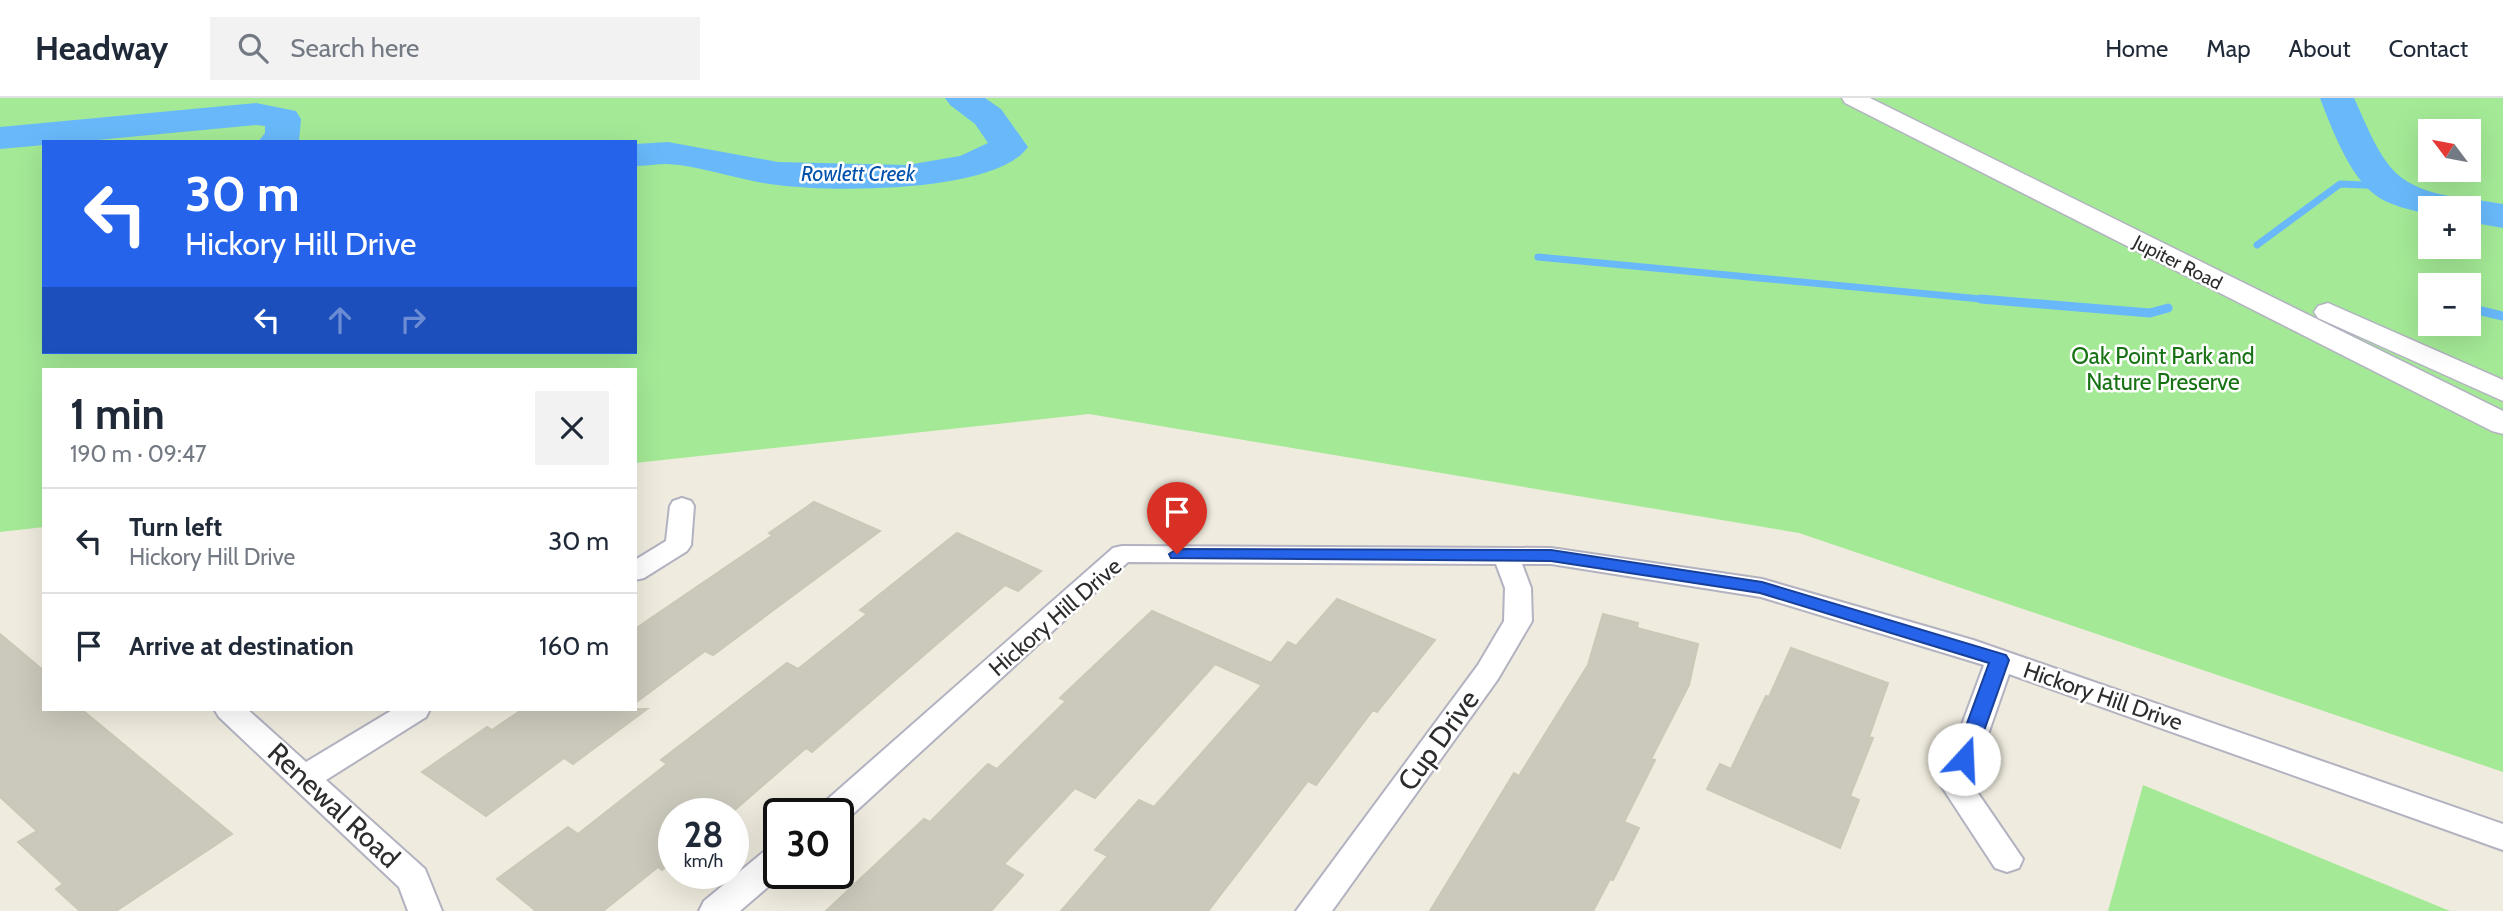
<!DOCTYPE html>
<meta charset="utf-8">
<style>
body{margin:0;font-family:Cabin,sans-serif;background:#f2f2f3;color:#1f2937;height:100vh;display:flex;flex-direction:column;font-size:26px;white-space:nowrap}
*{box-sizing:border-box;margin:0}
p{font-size:23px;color:#747a83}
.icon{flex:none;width:38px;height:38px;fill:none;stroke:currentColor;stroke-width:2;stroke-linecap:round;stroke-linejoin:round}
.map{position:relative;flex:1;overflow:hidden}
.drawer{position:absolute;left:42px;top:270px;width:595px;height:343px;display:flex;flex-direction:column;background:#fff;border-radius:0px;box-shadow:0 7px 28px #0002}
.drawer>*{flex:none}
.hud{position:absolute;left:42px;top:42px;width:595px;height:214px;border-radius:0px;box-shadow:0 7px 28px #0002;background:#2563eb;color:#fff;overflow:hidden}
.needle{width:46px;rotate:302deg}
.fabs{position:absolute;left:2418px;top:21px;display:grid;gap:14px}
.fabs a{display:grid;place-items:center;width:63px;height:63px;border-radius:0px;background:#fff;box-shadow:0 7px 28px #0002;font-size:35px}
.speed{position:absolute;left:658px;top:700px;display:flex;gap:14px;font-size:35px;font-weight:700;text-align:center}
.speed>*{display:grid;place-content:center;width:91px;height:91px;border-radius:50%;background:#fff;box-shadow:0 7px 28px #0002;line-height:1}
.speed small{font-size:18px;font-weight:400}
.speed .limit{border:4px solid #111;border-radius:10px;background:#fff;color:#111}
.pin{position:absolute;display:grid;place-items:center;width:60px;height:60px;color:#fff;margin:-72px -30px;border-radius:50% 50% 50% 0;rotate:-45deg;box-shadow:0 0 7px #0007}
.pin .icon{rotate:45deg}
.me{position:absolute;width:77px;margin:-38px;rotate:20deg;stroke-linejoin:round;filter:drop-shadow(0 0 5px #0008)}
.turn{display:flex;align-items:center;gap:24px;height:147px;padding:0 28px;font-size:32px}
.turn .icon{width:91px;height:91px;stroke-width:2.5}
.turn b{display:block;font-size:49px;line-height:60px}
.lanes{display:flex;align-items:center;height:66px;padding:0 28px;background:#0003;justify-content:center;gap:35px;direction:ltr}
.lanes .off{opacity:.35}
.round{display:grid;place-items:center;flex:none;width:74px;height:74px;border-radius:0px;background:#f2f2f3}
.headline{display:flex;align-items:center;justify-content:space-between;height:119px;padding:0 28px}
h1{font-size:42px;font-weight:700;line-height:52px}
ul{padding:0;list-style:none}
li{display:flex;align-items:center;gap:21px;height:105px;padding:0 28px;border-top:2px solid #e0e1e3}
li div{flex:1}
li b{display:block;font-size:26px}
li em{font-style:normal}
header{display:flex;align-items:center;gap:42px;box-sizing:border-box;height:98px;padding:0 35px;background:#fff;border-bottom:2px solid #e0e1e3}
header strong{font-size:33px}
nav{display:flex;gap:38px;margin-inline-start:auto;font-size:24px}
.search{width:490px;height:63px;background:#f2f2f3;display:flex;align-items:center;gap:18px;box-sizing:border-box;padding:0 24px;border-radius:0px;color:#747a83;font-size:26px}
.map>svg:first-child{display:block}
.green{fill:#a4ea96;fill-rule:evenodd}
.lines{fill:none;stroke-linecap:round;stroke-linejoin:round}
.stream-far1{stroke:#69b9fa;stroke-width:7}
.stream{stroke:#69b9fa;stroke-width:9}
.river{fill:#69b9fa;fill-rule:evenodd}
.building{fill:#cbc9bc;stroke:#cbc8b7;stroke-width:2}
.minor-casing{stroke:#b2b2c1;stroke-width:4}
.secondary-casing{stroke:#b2b2c1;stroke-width:3}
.minor{fill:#fff;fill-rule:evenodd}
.secondary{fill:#fff;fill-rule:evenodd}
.route{fill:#2563eb;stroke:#184099;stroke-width:2}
.labels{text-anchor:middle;stroke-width:5;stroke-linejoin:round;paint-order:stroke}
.far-street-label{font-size:19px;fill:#2d2d2d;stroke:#fff}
.far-water-label{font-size:21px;font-style:italic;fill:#0152ac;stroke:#fff}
.park-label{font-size:23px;fill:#177214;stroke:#fff}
.street-label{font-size:23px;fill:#2d2d2d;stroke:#fff}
.near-street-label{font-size:28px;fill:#2d2d2d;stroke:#fff}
</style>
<header>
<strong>Headway</strong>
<div class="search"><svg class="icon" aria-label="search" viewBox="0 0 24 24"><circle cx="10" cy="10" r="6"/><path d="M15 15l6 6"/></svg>Search here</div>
<nav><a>Home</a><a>Map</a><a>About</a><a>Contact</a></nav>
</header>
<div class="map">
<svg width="2503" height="813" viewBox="0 0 2503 813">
<rect width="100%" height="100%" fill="#efebde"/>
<g class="green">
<path d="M0,0H2503V674L1799,435L1089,316L635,365V271H44V429L0,434ZM2431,33H2469V72H2431ZM44,44H635V254H44ZM2431,110H2469V149H2431ZM2431,187H2469V226H2431Z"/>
<path d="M2143,687L2450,813H2108Z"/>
</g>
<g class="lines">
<g class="stream-far1">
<path d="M2257,147L2340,86L2388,88"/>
<path d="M1538,159L2002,203"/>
</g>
<g class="stream">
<path d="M1981,201L2150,215L2168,210"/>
<path d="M2469,210L2503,218"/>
</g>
<g class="river">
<path d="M945,0H985L1001,11L1028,49C995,96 830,94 777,87C740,83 704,68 667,66C657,66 646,68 635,68V46L668,44L778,64L907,67L960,58L988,45L975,26L950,7Z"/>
<path d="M2320,0H2354C2366,25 2379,63 2402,80C2429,100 2471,100 2503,106V130L2469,124V110H2431V117C2412,112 2389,108 2374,96C2349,77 2331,29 2320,0Z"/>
<path d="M256,5L296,13L301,21L299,44H258L265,35V28L256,27L76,44H44V47L0,51V29Z"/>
</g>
</g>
<g class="building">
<path d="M814,404L880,433L713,557L705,553L635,605V531L773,437L769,435Z"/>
<path d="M957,435L1041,473L1018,493L1005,487L812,654L806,650L730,716H674V762L662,772L658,769L603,813H536L497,781L568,729L578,736L667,666L661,662L787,565L798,571L867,516L860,512Z"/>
<path d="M1337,501L1435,542L1377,614L1373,612L1316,687L1308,683L1208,813H1061L1108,758L1095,752L1139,702L1154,709L1262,587L1215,566L1095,700L1075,690L1004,766L1023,777L991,813H826L924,721L930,724L988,666L997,671L1066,603L1060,600L1152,513L1271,565L1288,544L1296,548Z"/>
<path d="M1603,516L1638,525L1637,530L1698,546L1689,587L1651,661L1655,662L1624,724L1639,730L1613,782L1610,781L1593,813H1430L1514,675L1519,678L1588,567Z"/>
<path d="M0,536L44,573V611H81L232,736L116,813H80L56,791L63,786L18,744L37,733L0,699Z"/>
<path d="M1791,550L1888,585L1869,639L1873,640L1850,698L1859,702L1840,750L1707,691L1720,666L1731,671L1766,598L1769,599Z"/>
<path d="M523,611H647L573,666L564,660L486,718L422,674L487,629L492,632Z"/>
</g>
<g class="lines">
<defs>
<g id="minor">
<path d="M682,400L691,403L694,408L691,447L687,453L644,480L635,482V462L666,443L670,408L673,403Z"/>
<path d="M1122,448L1551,450L1762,481L1973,542L2503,726V752L2009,576L1971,685L2023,761L2019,770L2007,774L1995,770L1940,686L1984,567L1761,499L1551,466H1522L1531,490L1532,523L1498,581L1332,813H1296L1478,567L1504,523L1505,490L1496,466L1128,464L843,725L838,727V716H816L821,707L1113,450Z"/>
<path d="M214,611H247L306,664L394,611H430L426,619L326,682L425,771L442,813H408L399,789L219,619Z"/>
<path d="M779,747V775H784L740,813H699L704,803L767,751Z"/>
</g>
<g id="secondary">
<path d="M1842,0H1870L2503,313V336L2492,333L1845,5Z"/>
<path d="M2328,205L2503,282V303L2318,220L2314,214L2318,208Z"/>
</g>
</defs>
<use href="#minor" class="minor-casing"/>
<use href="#secondary" class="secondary-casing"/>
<use href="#minor" class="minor"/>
<use href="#secondary" class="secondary"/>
</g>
<path class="route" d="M1177,451L1551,452L1762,484L2006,557L2009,562L1974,661L1971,667L1964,669L1957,667L1954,661L1989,565L1760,495L1551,463L1171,460L1169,456Z"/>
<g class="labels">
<g class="far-street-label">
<text transform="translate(2178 164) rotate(27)" y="7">Jupiter Road</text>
</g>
<g class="far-water-label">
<text x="858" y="83">Rowlett Creek</text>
</g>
<g class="park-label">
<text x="2163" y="266">Oak Point Park and<tspan x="2163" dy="26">Nature Preserve</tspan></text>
</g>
<g class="street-label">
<text transform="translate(1055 519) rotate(-41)" y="8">Hickory Hill Drive</text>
<text transform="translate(2103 598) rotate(19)" y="8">Hickory Hill Drive</text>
</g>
<g class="near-street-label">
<text transform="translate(1438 642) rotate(-54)" y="10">Cup Drive</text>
<text transform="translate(334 707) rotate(43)" y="10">Renewal Road</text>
</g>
</g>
</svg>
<div class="fabs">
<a><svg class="needle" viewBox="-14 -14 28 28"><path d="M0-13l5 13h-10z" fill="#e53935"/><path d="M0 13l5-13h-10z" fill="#747a83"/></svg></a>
<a>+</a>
<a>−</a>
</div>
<div class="speed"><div>28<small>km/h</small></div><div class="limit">30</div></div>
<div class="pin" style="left:1177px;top:456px;background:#d93025"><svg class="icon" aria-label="arrive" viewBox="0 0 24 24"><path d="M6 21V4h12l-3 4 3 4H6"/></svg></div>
<svg class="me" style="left:1964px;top:661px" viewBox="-20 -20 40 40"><circle r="19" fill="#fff"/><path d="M0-13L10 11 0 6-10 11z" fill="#2563eb"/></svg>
<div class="hud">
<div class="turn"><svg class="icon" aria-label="left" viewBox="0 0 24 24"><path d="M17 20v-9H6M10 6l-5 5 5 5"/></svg><div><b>30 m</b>Hickory Hill Drive</div></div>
<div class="lanes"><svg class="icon" aria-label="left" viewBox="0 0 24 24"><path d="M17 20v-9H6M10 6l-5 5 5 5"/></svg><svg class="icon off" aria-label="ahead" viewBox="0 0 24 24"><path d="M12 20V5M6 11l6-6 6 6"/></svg><svg class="icon off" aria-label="right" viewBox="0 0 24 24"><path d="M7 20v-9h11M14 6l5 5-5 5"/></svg></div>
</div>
<section class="drawer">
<div class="headline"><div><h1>1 min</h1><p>190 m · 09:47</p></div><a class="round"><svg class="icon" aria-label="close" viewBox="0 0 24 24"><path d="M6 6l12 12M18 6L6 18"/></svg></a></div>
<ul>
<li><svg class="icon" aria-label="left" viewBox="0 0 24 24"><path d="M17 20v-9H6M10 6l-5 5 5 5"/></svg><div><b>Turn left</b><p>Hickory Hill Drive</p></div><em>30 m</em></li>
<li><svg class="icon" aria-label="arrive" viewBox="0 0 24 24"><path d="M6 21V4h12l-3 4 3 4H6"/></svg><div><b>Arrive at destination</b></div><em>160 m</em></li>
</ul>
</section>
</div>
